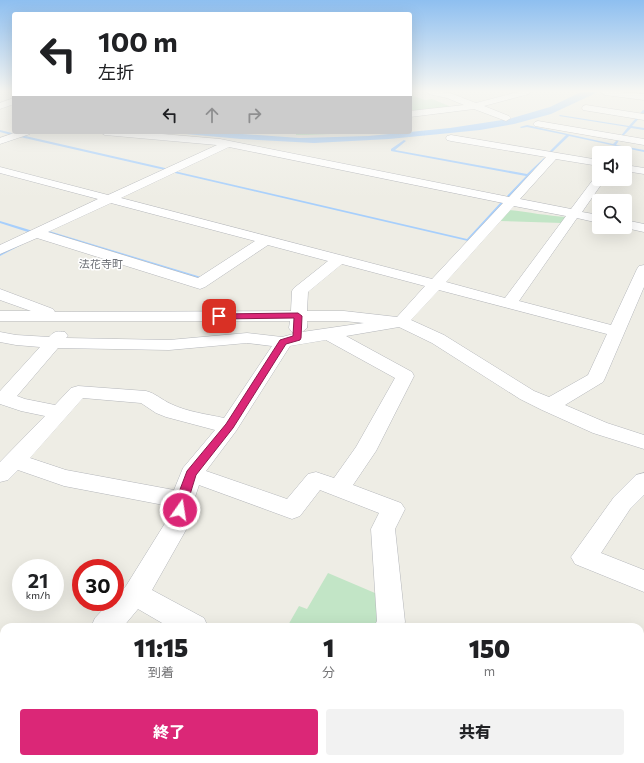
<!DOCTYPE html>
<html lang="ja">
<meta charset="utf-8">
<style>
body{margin:0;font-family:Commissioner,"Noto Sans JP",sans-serif;background:#f2f2f2;color:#202124;height:100vh;display:flex;flex-direction:column;font-size:15px;white-space:nowrap}
*{box-sizing:border-box;margin:0}
p{font-size:13px;color:#757577}
.icon{flex:none;width:22px;height:22px;fill:none;stroke:currentColor;stroke-width:2;stroke-linecap:round;stroke-linejoin:round}
.map{position:relative;flex:1;overflow:hidden}
.sheet{position:absolute;left:0px;top:623px;width:644px;height:140px;display:flex;flex-direction:column;background:#fff;border-radius:12px 12px 0 0;box-shadow:0 4px 16px #0002}
.sheet>*{flex:none}
.top-card{position:absolute;left:12px;top:12px;width:400px;height:122px;border-radius:4px;box-shadow:0 4px 16px #0002;background:#fff;color:#202124;overflow:hidden}
.tools{position:absolute;left:592px;top:146px;display:grid;gap:8px}
.tools a{display:grid;place-items:center;width:40px;height:40px;border-radius:4px;background:#fff;box-shadow:0 4px 16px #0002;font-size:20px}
.speed{position:absolute;left:12px;top:559px;display:flex;gap:8px;font-size:20px;font-weight:700;text-align:center}
.speed>*{display:grid;place-content:center;width:52px;height:52px;border-radius:50%;background:#fff;box-shadow:0 4px 16px #0002;line-height:1}
.speed small{font-size:10px;font-weight:400}
.speed .limit{border:6px solid #d22;background:#fff;color:#111}
.pin{position:absolute;display:grid;place-items:center;width:34px;height:34px;color:#fff;margin:-17px;border-radius:8px;box-shadow:0 2px 6px #0006}
.me{position:absolute;width:44px;margin:-22px;rotate:13deg;stroke-linejoin:round;filter:drop-shadow(0 0 3px #0008)}
.turn{display:flex;align-items:center;gap:14px;height:84px;padding:0 20px;font-size:18px}
.turn .icon{width:52px;height:52px;stroke-width:2.5}
.turn b{display:block;font-size:28px;line-height:34px}
.lanes{display:flex;align-items:center;height:38px;padding:0 20px;background:#0003;justify-content:center;gap:20px;direction:ltr}
.lanes .off{opacity:.35}
.eta{display:flex;justify-content:space-evenly;align-items:center;height:68px;text-align:center}
.eta b{font-size:24px;font-weight:800;line-height:28px}
.button{display:flex;gap:8px;margin-top:auto;padding:8px 20px}
.button a{flex:1;height:46px;border-radius:4px;background:#db2777;color:#fff;font-size:16px;font-weight:800;line-height:46px;text-align:center}
.button a+a{background:#f2f2f2;color:#202124}
.map>svg:first-child{display:block}
.green{fill:#c2e5c6}
.water{fill:#a7cffc}
.lines{fill:none;stroke-linecap:round;stroke-linejoin:round}
.stream{fill:#a7cffc;fill-rule:evenodd}
.minor-casing{stroke:#b5b7bb;stroke-width:1}
.minor{fill:#fff;fill-rule:evenodd}
.route{fill:#db2777;stroke:#8e194d}
.labels{text-anchor:middle;stroke-width:3;stroke-linejoin:round;paint-order:stroke}
.far-quarter-label{font-size:11px;fill:#6e7177;stroke:#fff}
</style>
<div class="map">
<svg width="644" height="763" viewBox="0 0 644 763">
<rect width="100%" height="100%" fill="#eeede5"/>
<g class="green">
<path d="M410,95L425,100L432,99L454,108L410,113Z"/>
<path d="M296,132H379L307,135H296Z"/>
<path d="M509,210C529,212 547,216 567,217L562,223L499,221Z"/>
<path d="M328,573L382,596L377,627H287L299,606L307,609Z"/>
</g>
<path class="water" d="M581,92H598L551,114L514,124L480,130L450,133L389,139L314,143L241,139L164,132H215L300,138L369,136L450,128L509,119L550,107Z"/>
<g class="lines">
<g class="stream">
<path d="M643,110H644V113L632,126L644,128V130L631,128L621,138L620,137L628,127L559,116L560,115L629,126Z"/>
<path d="M527,125L613,144L619,138L620,139L616,145L644,150V152L569,136L550,154H549V152L566,135L527,127L521,128L520,127Z"/>
<path d="M0,130L16,134V135L15,136L0,132Z"/>
<path d="M21,135L165,168L167,169L165,170L20,137V135Z"/>
<path d="M404,140L406,141L395,150L527,174L544,158L547,159L507,199H506V197L526,176L391,151V149Z"/>
<path d="M174,171L467,239L502,201L505,202L469,241H468L175,173H174Z"/>
<path d="M0,221L33,231L34,232L31,233L0,223Z"/>
<path d="M47,231H49L201,277V278L199,279H197L47,233Z"/>
<path d="M20,243H21L23,244L0,256V253Z"/>
</g>
<defs>
<g id="minor">
<path d="M428,92H441L450,93L476,103L518,92H530L529,94L484,106L509,116L511,118L506,121L474,109L410,117V111L464,105L447,98L429,94Z"/>
<path d="M601,92H621L644,94V100L605,95Z"/>
<path d="M14,98V104L0,109V103Z"/>
<path d="M586,105L644,114V120L583,110L582,108L583,106Z"/>
<path d="M538,121L644,139V145L535,126L533,124L535,122Z"/>
<path d="M17,132H32L30,134L0,144V138Z"/>
<path d="M100,132H139L220,139L509,197L546,157L451,141L447,140L446,138L447,136L451,135L599,160V166L556,159L520,199L571,209L595,177L599,176V179H605L582,212L599,215V223L577,218L519,301L611,325L637,269L639,266L644,265V287L605,378L603,382L565,405L607,423L644,435V449L593,433L542,410L520,399L432,343L399,327L346,336L412,372L414,376L376,451L353,485L401,503L405,509L395,529L405,622L403,627H374L377,621L371,529L379,513L320,490L300,516L292,519L199,485L194,500L191,521L152,590L204,618L208,627H169L138,609L123,627H91L95,618L110,602H115V597L126,586L167,520L169,506L64,486L18,470L8,480L0,482V462L45,416L21,411L0,404V391L40,347L16,345L0,342V332L16,335L49,337C54,331 58,331 65,332L68,336L66,338L169,340L247,333L282,337L297,333L292,332L289,328L290,321H0V311H31L0,300V289L53,309L55,312L291,311L292,291L294,288L328,261L268,245L205,287L200,289L37,238L0,254V245L98,199L0,173V167L108,195L217,145L105,135ZM229,147L503,203L432,279L121,198ZM111,203L255,241L198,278L48,232ZM514,206L566,216L505,298L446,282ZM342,264L425,286L397,317L344,311H307L308,292ZM439,290L607,334L588,375L549,397L534,391L444,335L411,320ZM307,321H344L364,323L302,332L307,328ZM326,340L395,378L356,447L334,478L316,472L308,474L287,499L206,471L236,431L290,346ZM247,343L272,346L224,418C206,414 188,412 171,404C162,400 155,393 146,391L78,386L71,388L55,405L25,399L17,396L58,348L169,350ZM83,398L141,403L156,413L166,417L215,430L183,468L174,490L66,470L30,458Z"/>
<path d="M625,165L644,168V174L625,171Z"/>
<path d="M625,220L644,224V232L621,227H625Z"/>
<path d="M644,473V495L630,509L601,553L644,570V592L575,564L571,557L614,497L636,475Z"/>
<path d="M644,667V713L640,715V668Z"/>
<path d="M0,691L4,692V756L0,758Z"/>
<path d="M640,751L643,759V763H609L611,759H640Z"/>
<path d="M293,759H326L325,763H291Z"/>
<path d="M411,759H449L451,763H412Z"/>
</g>
</defs>
<use href="#minor" class="minor-casing"/>
<use href="#minor" class="minor"/>
</g>
<linearGradient id="sky" x2="0" y2="1"><stop stop-color="#8ebff0"/><stop offset="0.46" stop-color="#f7f7f3"/><stop offset="1" stop-color="#f7f7f3" stop-opacity="0"/></linearGradient>
<rect width="644" height="198" fill="url(#sky)"/>
<path class="route" d="M298,313L302,316L301,338L300,340L286,344L233,428L196,475L184,514L180,515L176,514L175,510L176,500L187,471L226,424L280,340L293,336L294,318L219,319L215,316L219,314Z"/>
<g class="labels">
<g class="far-quarter-label">
<text x="101" y="268">法花寺町</text>
</g>
</g>
</svg>
<div class="tools">
<a><svg class="icon" aria-label="sound" viewBox="0 0 24 24"><path d="M4 9h4l5-4v14l-5-4H4zM17 9q2 3 0 6"/></svg></a>
<a><svg class="icon" aria-label="search" viewBox="0 0 24 24"><circle cx="10" cy="10" r="6"/><path d="M15 15l6 6"/></svg></a>
</div>
<div class="speed"><div>21<small>km/h</small></div><div class="limit">30</div></div>
<div class="pin" style="left:219px;top:316px;background:#d93025"><svg class="icon" aria-label="arrive" viewBox="0 0 24 24"><path d="M6 21V4h12l-3 4 3 4H6"/></svg></div>
<svg class="me" style="left:180px;top:510px" viewBox="-20 -20 40 40"><circle r="17" fill="#db2777" stroke="#fff" stroke-width="3"/><path d="M0-11L8 9 0 5-8 9z" fill="#fff"/></svg>
<div class="top-card">
<div class="turn"><svg class="icon" aria-label="left" viewBox="0 0 24 24"><path d="M17 20v-9H6M10 6l-5 5 5 5"/></svg><div><b>100 m</b>左折</div></div>
<div class="lanes"><svg class="icon" aria-label="left" viewBox="0 0 24 24"><path d="M17 20v-9H6M10 6l-5 5 5 5"/></svg><svg class="icon off" aria-label="ahead" viewBox="0 0 24 24"><path d="M12 20V5M6 11l6-6 6 6"/></svg><svg class="icon off" aria-label="right" viewBox="0 0 24 24"><path d="M7 20v-9h11M14 6l5 5-5 5"/></svg></div>
</div>
<section class="sheet">
<div class="eta">
<div><b>11:15</b><p>到着</p></div>
<div><b>1</b><p>分</p></div>
<div><b>150</b><p>m</p></div>
</div>
<div class="button"><a>終了</a><a>共有</a></div>
</section>
</div>
